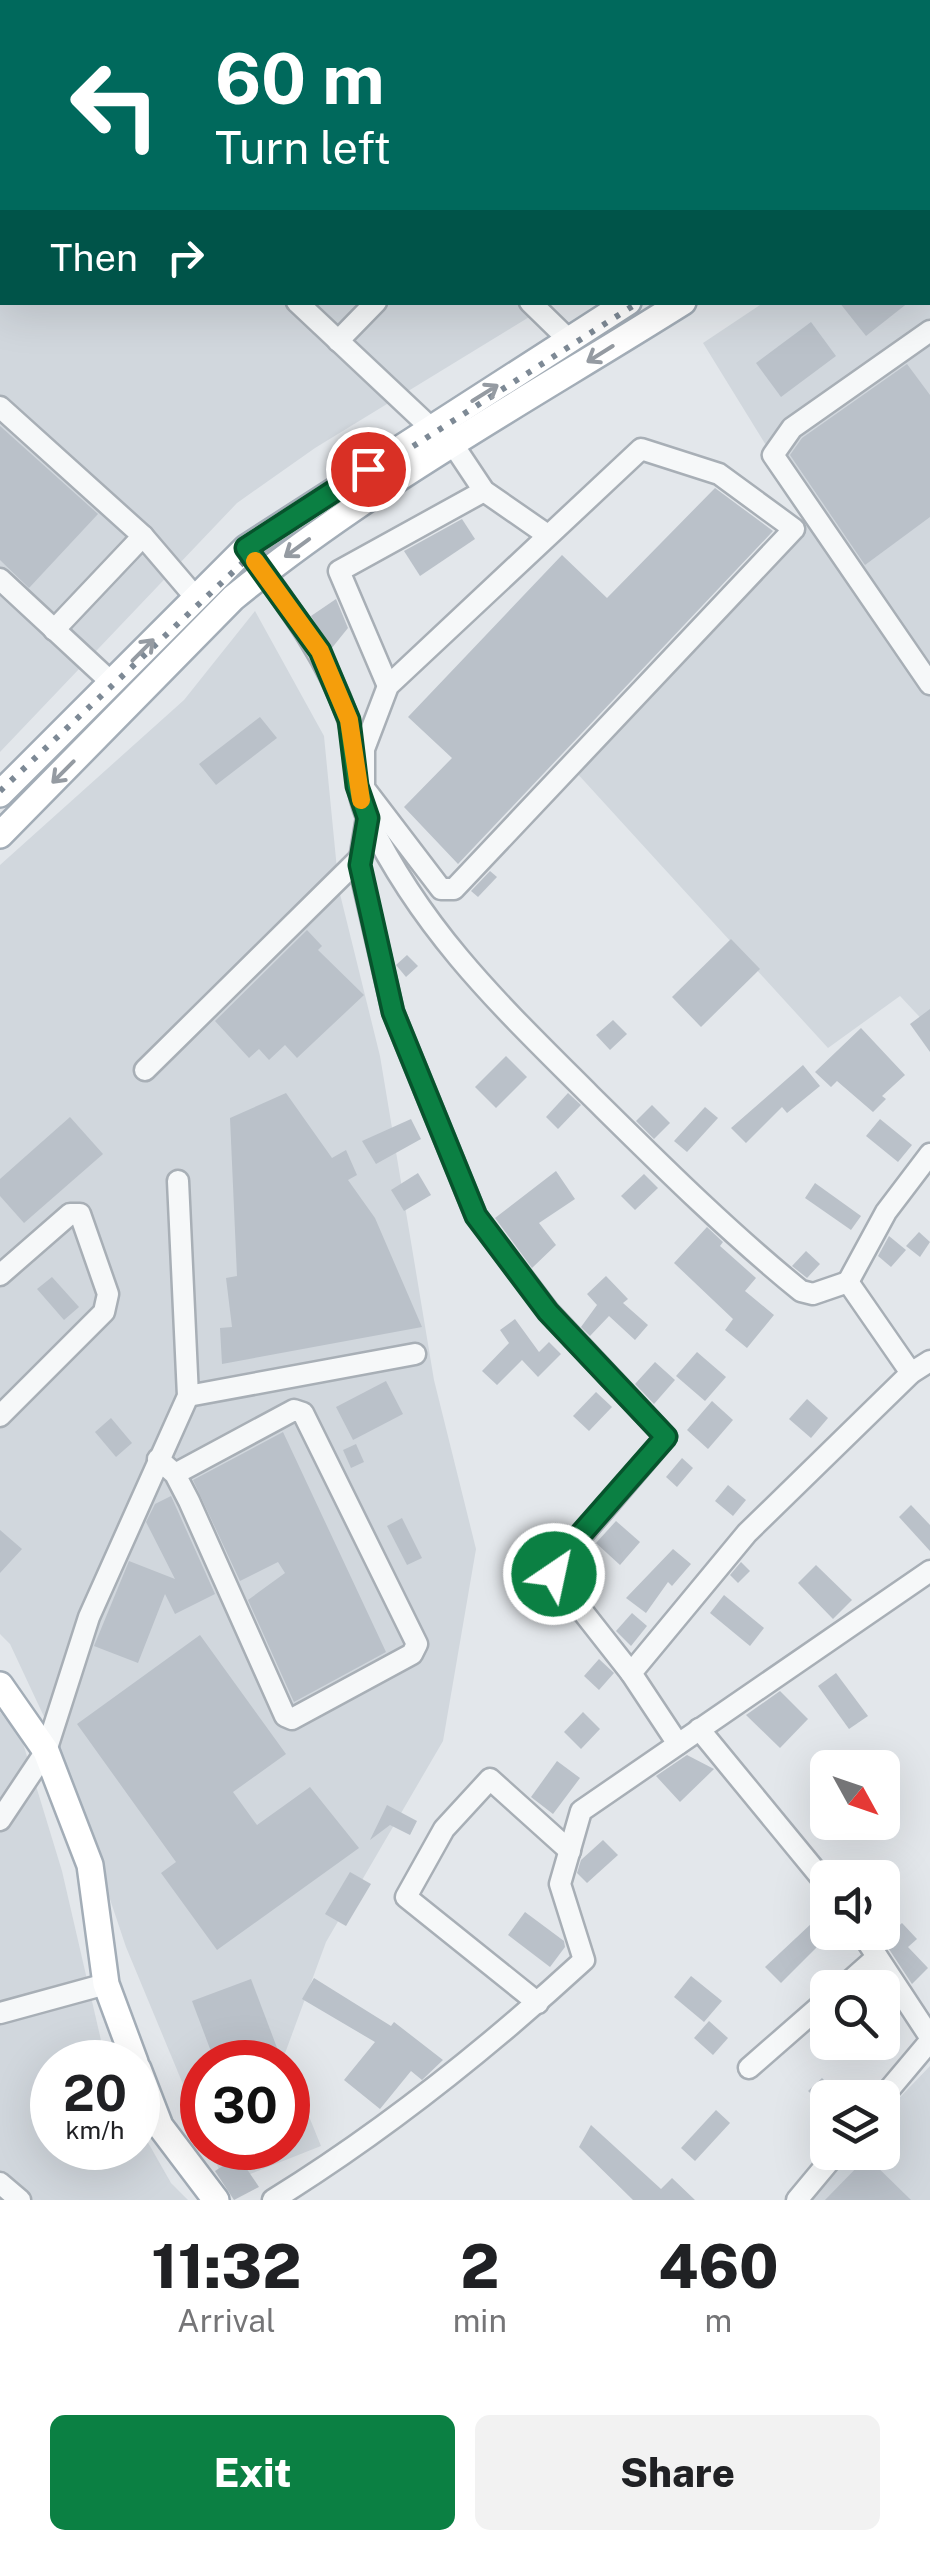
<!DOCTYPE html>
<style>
body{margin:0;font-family:"Public Sans",sans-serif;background:#f2f2f2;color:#202124;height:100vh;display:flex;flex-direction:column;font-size:38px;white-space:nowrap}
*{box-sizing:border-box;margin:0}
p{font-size:32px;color:#757577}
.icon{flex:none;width:55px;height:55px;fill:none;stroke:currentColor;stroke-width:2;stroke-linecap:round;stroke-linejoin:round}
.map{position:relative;height:2200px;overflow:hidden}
.side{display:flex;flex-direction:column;background:#fff;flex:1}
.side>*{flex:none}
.hud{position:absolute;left:0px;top:0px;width:930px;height:305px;box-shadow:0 10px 40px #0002;background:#00695c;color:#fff;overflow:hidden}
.needle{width:65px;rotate:130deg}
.controls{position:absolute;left:810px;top:1750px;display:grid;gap:20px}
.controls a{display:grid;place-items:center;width:90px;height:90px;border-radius:15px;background:#fff;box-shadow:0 10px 40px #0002;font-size:50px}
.speed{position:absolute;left:30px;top:2040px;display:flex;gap:20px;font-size:50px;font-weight:700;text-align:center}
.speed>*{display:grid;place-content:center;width:130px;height:130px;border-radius:50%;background:#fff;box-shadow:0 10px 40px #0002;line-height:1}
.speed small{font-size:25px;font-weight:400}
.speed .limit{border:15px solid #d22;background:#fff;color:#111}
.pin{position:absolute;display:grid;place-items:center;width:85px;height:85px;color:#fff;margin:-42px;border:5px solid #fff;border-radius:50%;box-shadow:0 2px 10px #0007}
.me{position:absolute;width:110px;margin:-55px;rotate:34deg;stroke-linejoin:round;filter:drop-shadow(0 0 8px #0008)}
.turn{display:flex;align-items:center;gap:35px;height:210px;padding:0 50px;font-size:45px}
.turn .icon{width:130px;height:130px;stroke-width:2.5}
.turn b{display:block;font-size:70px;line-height:85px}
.then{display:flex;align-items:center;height:95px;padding:0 50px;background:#0003;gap:20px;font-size:38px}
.eta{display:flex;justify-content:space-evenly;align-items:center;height:170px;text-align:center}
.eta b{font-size:60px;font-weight:800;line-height:70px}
.action{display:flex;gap:20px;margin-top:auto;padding:20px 50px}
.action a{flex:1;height:115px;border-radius:15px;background:#0b8043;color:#fff;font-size:40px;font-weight:800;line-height:115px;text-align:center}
.action a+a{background:#f2f2f2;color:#202124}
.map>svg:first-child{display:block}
.built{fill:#d1d7dd}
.building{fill:#bac1c9}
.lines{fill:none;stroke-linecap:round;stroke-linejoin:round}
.minor-casing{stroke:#a8afb6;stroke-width:25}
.major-casing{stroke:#a3adb7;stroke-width:30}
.minor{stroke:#f6f8f9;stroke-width:20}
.major{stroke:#fff;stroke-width:25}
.rail{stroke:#7d8995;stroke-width:6;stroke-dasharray:5 10;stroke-linecap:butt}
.oneway{stroke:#959ba2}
.route-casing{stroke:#07532c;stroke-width:25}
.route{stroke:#0b8043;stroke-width:18}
.slow{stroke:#f59e0b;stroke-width:18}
</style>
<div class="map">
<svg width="930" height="2200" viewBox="0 0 930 2200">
<rect width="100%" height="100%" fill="#e3e7eb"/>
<g class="built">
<path d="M0,0H930V70L928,2H2V302L552,303L315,448L237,503L0,752Z"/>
<path d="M930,191V1028L900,996L828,1048L575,771L812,520L703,343L763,303L928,302Z"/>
<path d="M255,611L324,736L339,890L380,1056L434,1380L476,1549L443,1741L326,1942L284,2056L287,2062H202V2130L126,1947L61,1753L10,1644L0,1634V865L184,700Z"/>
<path d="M0,1712L22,1740L62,1871L106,2062H52V2148H138V2125L171,2183L188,2200H0Z"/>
<path d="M288,2065L321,2146L225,2184L210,2148H288Z"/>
<path d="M930,2066V2200H807L849,2153L882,2152L883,2115Z"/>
</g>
<g class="building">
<path d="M839,302H909L866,336Z"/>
<path d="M811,322L836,356L781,397L756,363Z"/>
<path d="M907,364L930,395V517L865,565L790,455L802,438Z"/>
<path d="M0,426L98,514L29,588L0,560Z"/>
<path d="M715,488L773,531L458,864L404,807L452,758L408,717L562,555L607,598Z"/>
<path d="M462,519L475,539L420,576L404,551Z"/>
<path d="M336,599L348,628L331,649L311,616Z"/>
<path d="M260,717L277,738L216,785L199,764Z"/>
<path d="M490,871L497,877L478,897L471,891Z"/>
<path d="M307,930L322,946L318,950L364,995L297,1058L285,1045L269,1060L259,1049L249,1058L215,1021Z"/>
<path d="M731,939L760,969L701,1027L672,997Z"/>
<path d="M407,955L418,966L406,977L396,965Z"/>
<path d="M930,1009V1052L910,1024Z"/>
<path d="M613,1020L627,1034L610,1050L596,1035Z"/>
<path d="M861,1028L905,1075L882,1096L886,1099L873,1112L837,1081L831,1087L815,1072Z"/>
<path d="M506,1056L527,1077L496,1108L475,1087Z"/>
<path d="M803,1065L820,1086L787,1113L782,1107L746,1143L731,1128Z"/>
<path d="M286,1093L332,1158L346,1150L357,1175L348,1180L375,1218L422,1327L222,1364L220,1328L232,1327L226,1278L237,1276L230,1118Z"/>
<path d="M568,1093L581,1105L558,1129L546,1117Z"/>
<path d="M652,1105L670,1123L654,1139L636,1121Z"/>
<path d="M705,1107L718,1118L687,1152L674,1141Z"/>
<path d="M70,1117L103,1154L24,1223L0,1196V1179Z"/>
<path d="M411,1119L421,1139L376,1164L362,1141Z"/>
<path d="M880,1119L912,1145L898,1162L866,1136Z"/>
<path d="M556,1171L575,1199L539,1223L556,1245L532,1268L495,1218Z"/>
<path d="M418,1173L431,1195L404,1211L391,1190Z"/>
<path d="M644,1174L658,1188L635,1210L621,1196Z"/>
<path d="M815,1183L861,1216L851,1230L805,1198Z"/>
<path d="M707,1227L723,1242L720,1246L756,1278L745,1291L774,1315L747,1348L725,1330L733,1319L674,1263Z"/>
<path d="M919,1232L930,1242L920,1257L906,1246Z"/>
<path d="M889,1236L906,1250L891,1267L878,1256Z"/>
<path d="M806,1251L820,1264L807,1278L792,1266Z"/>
<path d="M606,1276L628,1299L623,1303L648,1325L635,1340L609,1316L590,1336L581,1327L597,1305L587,1294Z"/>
<path d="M52,1277L79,1307L64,1320L37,1289Z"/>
<path d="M515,1319L539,1352L549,1342L561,1354L538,1377L522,1360L497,1385L482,1371L509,1343L500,1330Z"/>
<path d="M697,1352L726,1377L705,1401L676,1376Z"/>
<path d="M655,1362L675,1380L654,1404L635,1384Z"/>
<path d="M386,1381L403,1414L353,1440L336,1407Z"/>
<path d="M596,1392L612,1407L589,1431L573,1416Z"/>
<path d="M807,1399L828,1418L811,1438L789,1419Z"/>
<path d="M712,1401L733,1420L708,1449L687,1430Z"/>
<path d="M111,1418L132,1443L116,1457L95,1432Z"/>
<path d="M283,1432L386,1652L294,1702L248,1600L285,1573L278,1562L240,1581L193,1480Z"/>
<path d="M356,1444L364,1462L351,1468L343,1450Z"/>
<path d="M682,1458L693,1468L677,1487L666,1477Z"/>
<path d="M728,1485L746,1500L733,1516L715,1501Z"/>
<path d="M171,1496L215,1594L175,1614L165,1594L138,1663L94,1646L129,1561L175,1579L146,1522L155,1504Z"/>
<path d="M911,1505L930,1525V1551L899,1517Z"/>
<path d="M402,1518L422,1558L407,1565L387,1526Z"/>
<path d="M616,1521L640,1542L620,1565L596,1543Z"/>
<path d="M0,1530L22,1549L0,1573Z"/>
<path d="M673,1549L691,1564L672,1586L668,1582L646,1613L626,1598Z"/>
<path d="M741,1562L750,1571L738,1583L730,1575Z"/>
<path d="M816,1565L852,1600L833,1619L798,1583Z"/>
<path d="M724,1595L764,1628L750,1646L710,1613Z"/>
<path d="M632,1613L647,1626L631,1646L616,1631Z"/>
<path d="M200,1635L286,1754L233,1792L257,1825L310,1787L359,1848L217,1950L161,1873L176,1862L77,1724Z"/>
<path d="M599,1659L614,1673L599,1690L584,1676Z"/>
<path d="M836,1673L868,1716L849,1729L818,1686Z"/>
<path d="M780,1691L808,1719L780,1748L746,1715Z"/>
<path d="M583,1712L600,1729L581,1749L564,1732Z"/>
<path d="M687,1755L714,1769L680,1802L656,1776Z"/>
<path d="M557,1761L580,1778L553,1814L531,1797Z"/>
<path d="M387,1805L417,1821L410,1835L390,1825L370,1840Z"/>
<path d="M603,1840L618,1855L587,1883L577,1873L581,1860Z"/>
<path d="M350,1872L371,1884L346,1926L325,1914Z"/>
<path d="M828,1908V1936L781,1983L765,1967Z"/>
<path d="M525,1912L564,1941L565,1947L550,1967L508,1935Z"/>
<path d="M902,1923L917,1939L908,1947L928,1968L912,1984L883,1940Z"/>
<path d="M691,1976L722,2001L704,2022L674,1997Z"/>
<path d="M314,1978L391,2026L394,2022L443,2060L422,2080L411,2071L380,2109L344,2080L375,2042L302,1999Z"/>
<path d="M251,1979L279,2053L253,2062H215L192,2001Z"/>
<path d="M709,2021L728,2038L713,2055L694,2038Z"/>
<path d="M822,2078L842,2098H828V2110L808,2091Z"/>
<path d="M716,2110L730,2123L695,2161L681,2148Z"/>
<path d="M591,2125L661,2189L672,2178L695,2200H633L579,2147Z"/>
<path d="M238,2156L259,2187L234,2200L215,2171Z"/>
<path d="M867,2157L911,2200H825Z"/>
</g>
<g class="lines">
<defs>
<g id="minor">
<path d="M214,0L216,2"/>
<path d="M745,0L747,2"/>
<path d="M916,2L919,0"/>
<path d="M928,183L930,185"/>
<path d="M297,302L431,428"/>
<path d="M530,302L569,340"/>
<path d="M930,331L792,428L773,455L930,684"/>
<path d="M338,341L376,302"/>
<path d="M0,407L143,536L196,598"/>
<path d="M454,446L484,491L546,534"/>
<path d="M641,449L719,474L794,529L454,889H441L364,788V749L388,686Z"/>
<path d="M246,548C285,602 325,653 347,716C359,750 352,786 368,819C424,934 502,1007 590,1095C659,1163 726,1230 801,1291L813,1294L848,1282L911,1373"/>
<path d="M0,579L111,682"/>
<path d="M54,630L143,536"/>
<path d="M388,686L339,571L484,491"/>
<path d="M367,817L359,865L393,1012L476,1216L548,1311L666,1437L554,1568V1575L631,1673"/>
<path d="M145,1070L361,857"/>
<path d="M0,1275L70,1214H80L108,1294L104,1312L0,1416"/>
<path d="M848,1282L886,1212L930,1154"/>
<path d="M188,1396L415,1354"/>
<path d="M158,1459L175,1474L189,1501L285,1716L292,1719L412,1654L417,1644L303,1413L294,1410L175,1474"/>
<path d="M699,1729L828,1886"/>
<path d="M678,1744L631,1673L747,1533L911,1373L930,1361"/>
<path d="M0,1820L46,1751L89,1617L188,1396L178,1181"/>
<path d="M861,1932L930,2037"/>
<path d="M842,1988L877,1957"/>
<path d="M538,2003L406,1897L444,1829L490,1779L570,1851"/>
<path d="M0,2013L106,1984"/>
<path d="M749,2068L828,1999"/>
<path d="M882,2098L930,2041"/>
<path d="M0,2183L20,2200"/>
<path d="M273,2200C386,2130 486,2050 584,1960L560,1884L581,1811L930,1571"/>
<path d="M797,2200L837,2152"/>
</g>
<g id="major">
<path d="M928,111L930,110"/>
<path d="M928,143L930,141"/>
<path d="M0,794L246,548L628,302"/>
<path d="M0,835L233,598C371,485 532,397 683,302"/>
<path d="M0,1685L46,1751L90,1865L106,1984L135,2062"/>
<path d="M138,2069L160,2126L216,2200"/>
</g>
</defs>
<use href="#minor" class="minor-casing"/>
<use href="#major" class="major-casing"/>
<use href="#minor" class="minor"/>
<use href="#major" class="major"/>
<g class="rail">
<path d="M928,118L930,117"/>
<path d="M0,791L268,539L639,302"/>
</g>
</g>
<defs><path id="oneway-shaft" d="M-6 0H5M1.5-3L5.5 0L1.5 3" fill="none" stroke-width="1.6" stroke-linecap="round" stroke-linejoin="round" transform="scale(2.5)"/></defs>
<g class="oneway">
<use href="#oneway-shaft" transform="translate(600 354) rotate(148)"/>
<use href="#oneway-shaft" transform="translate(485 393) rotate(-32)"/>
<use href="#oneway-shaft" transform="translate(297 548) rotate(144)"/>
<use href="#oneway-shaft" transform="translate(143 650) rotate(-45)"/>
<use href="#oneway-shaft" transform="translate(63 772) rotate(135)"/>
</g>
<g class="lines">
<defs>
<path id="route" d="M368,469L246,548L320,651L349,720L357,786L368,818L360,865L393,1012L476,1216L548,1312L666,1437L558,1560L554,1574"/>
</defs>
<use href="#route" class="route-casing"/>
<use href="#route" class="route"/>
<path class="slow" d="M255,561L320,651L349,720L361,800"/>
</g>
</svg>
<div class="controls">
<a><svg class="needle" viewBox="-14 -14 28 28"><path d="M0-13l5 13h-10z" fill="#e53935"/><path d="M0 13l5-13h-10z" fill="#757577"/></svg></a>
<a><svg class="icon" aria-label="sound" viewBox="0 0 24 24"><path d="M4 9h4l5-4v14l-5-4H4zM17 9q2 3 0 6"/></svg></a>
<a><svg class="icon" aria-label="search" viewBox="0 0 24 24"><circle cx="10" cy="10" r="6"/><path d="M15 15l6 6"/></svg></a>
<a><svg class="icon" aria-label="layers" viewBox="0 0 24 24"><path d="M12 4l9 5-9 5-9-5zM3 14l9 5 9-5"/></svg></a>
</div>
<div class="speed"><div>20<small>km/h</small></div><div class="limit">30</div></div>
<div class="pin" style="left:368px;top:469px;background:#d93025"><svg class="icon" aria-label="arrive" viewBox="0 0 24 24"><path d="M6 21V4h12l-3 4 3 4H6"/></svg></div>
<svg class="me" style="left:554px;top:1574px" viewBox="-20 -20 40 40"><circle r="17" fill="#0b8043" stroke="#fff" stroke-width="3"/><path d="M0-11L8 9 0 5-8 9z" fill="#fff"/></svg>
<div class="hud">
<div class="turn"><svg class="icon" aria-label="left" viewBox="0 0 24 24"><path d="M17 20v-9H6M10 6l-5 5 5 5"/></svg><div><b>60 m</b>Turn left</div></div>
<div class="then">Then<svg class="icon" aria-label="right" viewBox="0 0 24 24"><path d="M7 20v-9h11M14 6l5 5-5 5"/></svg></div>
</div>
</div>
<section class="side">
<div class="eta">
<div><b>11:32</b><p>Arrival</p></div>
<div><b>2</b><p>min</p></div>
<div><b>460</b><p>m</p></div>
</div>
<div class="action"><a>Exit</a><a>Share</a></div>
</section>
